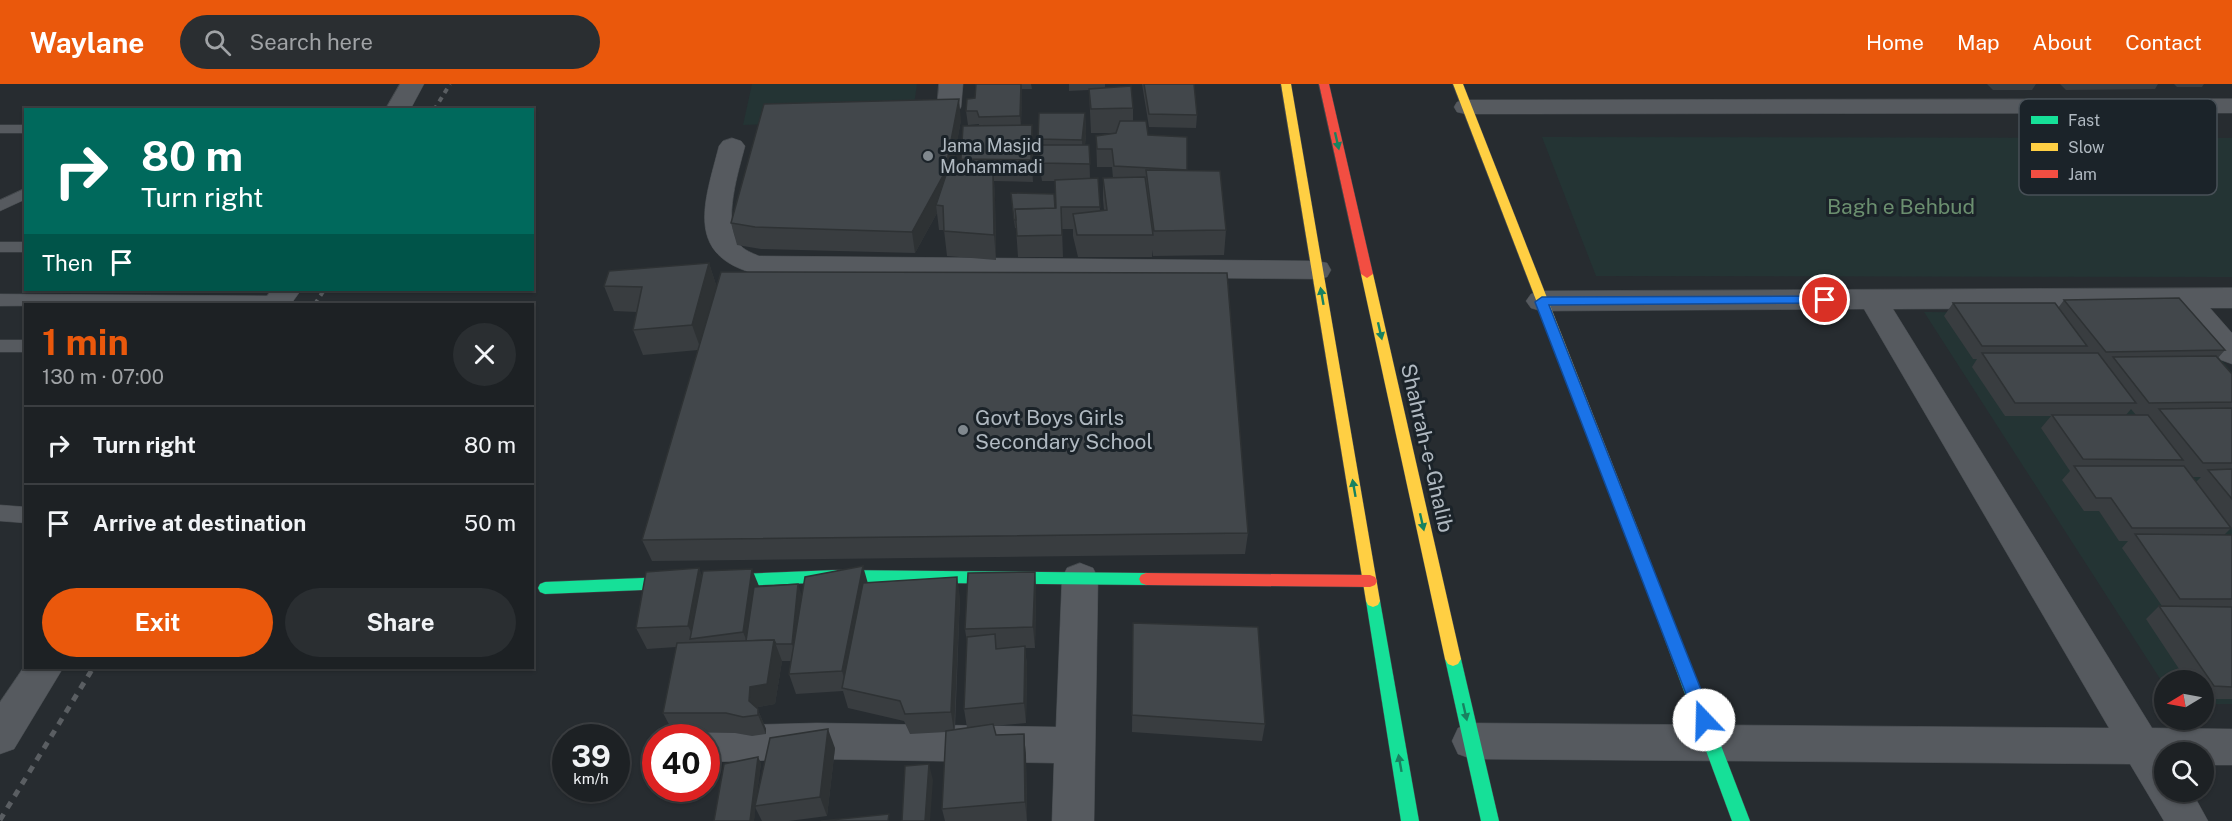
<!DOCTYPE html>
<meta charset="utf-8">
<style>
body{margin:0;font-family:"Public Sans",sans-serif;background:#2a2e31;color:#f1f3f6;height:100vh;display:flex;flex-direction:column;font-size:22px;white-space:nowrap}
*{box-sizing:border-box;margin:0}
p{font-size:20px;color:#a0a3a6}
.icon{flex:none;width:33px;height:33px;fill:none;stroke:currentColor;stroke-width:2;stroke-linecap:round;stroke-linejoin:round}
.map{position:relative;flex:1;overflow:hidden}
.side{position:absolute;left:24px;top:219px;width:510px;height:366px;display:flex;flex-direction:column;background:#1d2124;border-radius:0px;box-shadow:0 2px 4px #0004,0 0 0 2px #3b3e41}
.side>*{flex:none}
.top-card{position:absolute;left:24px;top:24px;width:510px;height:183px;border-radius:0px;box-shadow:0 2px 4px #0004,0 0 0 2px #3b3e41;background:#00695c;color:#fff;overflow:hidden}
.needle{width:39px;rotate:260deg}
.tools{position:absolute;left:2154px;top:586px;display:grid;gap:12px}
.tools a{display:grid;place-items:center;width:60px;height:60px;border-radius:50%;background:#1d2124;box-shadow:0 2px 4px #0004,0 0 0 2px #3b3e41;font-size:30px}
.speed{position:absolute;left:552px;top:640px;display:flex;gap:12px;font-size:30px;font-weight:700;text-align:center}
.speed>*{display:grid;place-content:center;width:78px;height:78px;border-radius:50%;background:#1d2124;box-shadow:0 2px 4px #0004,0 0 0 2px #3b3e41;line-height:1}
.speed small{font-size:15px;font-weight:400}
.speed .limit{border:9px solid #d22;background:#fff;color:#111}
.pin{position:absolute;display:grid;place-items:center;width:51px;height:51px;color:#fff;margin:-26px;border:3px solid #fff;border-radius:50%;box-shadow:0 2px 6px #0007}
.me{position:absolute;width:66px;margin:-33px;rotate:339deg;stroke-linejoin:round;filter:drop-shadow(0 0 4px #0008)}
.turn{display:flex;align-items:center;gap:21px;height:126px;padding:0 18px;font-size:27px}
.turn .icon{width:78px;height:78px;stroke-width:2.5}
.turn b{display:block;font-size:42px;line-height:51px}
.then{display:flex;align-items:center;height:57px;padding:0 18px;background:#0003;gap:12px;font-size:22px}
.round{display:grid;place-items:center;flex:none;width:63px;height:63px;border-radius:32px;background:#2a2e31}
.headline{display:flex;align-items:center;justify-content:space-between;height:102px;padding:0 18px}
h1{font-size:36px;font-weight:700;line-height:45px;color:#ea580c}
.action{display:flex;gap:12px;margin-top:auto;padding:12px 18px}
.action a{flex:1;height:69px;border-radius:36px;background:#ea580c;color:#fff;font-size:24px;font-weight:700;line-height:69px;text-align:center}
.action a+a{background:#2a2e31;color:#f1f3f6}
ul{padding:0;list-style:none}
li{display:flex;align-items:center;gap:18px;height:78px;padding:0 18px;border-top:2px solid #3b3e41}
li div{flex:1}
li b{display:block;font-size:22px}
li em{font-style:normal}
header{display:flex;align-items:center;gap:36px;box-sizing:border-box;height:84px;padding:0 30px;background:#ea580c;color:#fff}
header strong{font-size:28px}
nav{display:flex;gap:33px;margin-inline-start:auto;font-size:21px}
.search{width:420px;height:54px;background:#2a2e31;display:flex;align-items:center;gap:15px;box-sizing:border-box;padding:0 21px;border-radius:33px;color:#a0a3a6;font-size:22px}
.map>svg:first-child{display:block}
.green{fill:#243434}
.lines{fill:none;stroke-linecap:round;stroke-linejoin:round}
.lane-casing{stroke:#44494d;stroke-width:1}
.street-casing{stroke:#44494d;stroke-width:1}
.fast-casing{stroke:#44494d;stroke-width:1}
.slow-casing{stroke:#44494d;stroke-width:1}
.jam-casing{stroke:#44494d;stroke-width:1}
.lane{fill:#565a5f;fill-rule:evenodd}
.street{fill:#565a5f;fill-rule:evenodd}
.fast{fill:#16e098;fill-rule:evenodd}
.slow{fill:#ffcf43;fill-rule:evenodd}
.jam{fill:#f24e42;fill-rule:evenodd}
.rail-far1{stroke:#5a5e62;stroke-width:4;stroke-dasharray:5 5;stroke-linecap:butt}
.rail{stroke:#5a5e62;stroke-width:5;stroke-dasharray:7 7;stroke-linecap:butt}
.wall{fill:#393d40;fill-rule:evenodd}
.shaded-wall{fill:#2e3234}
.building{fill:#42474b;stroke:#2e3234;stroke-width:1.5}
.oneway{fill:#188260}
.route{fill:#1a73e8;stroke:#114b97;stroke-width:1.5}
.poi-dot{fill:#80888e;stroke:#1b2329;stroke-width:2}
.labels{text-anchor:middle;stroke-width:6;stroke-linejoin:round;paint-order:stroke}
.far-poi-label{font-size:18px;fill:#b0b9c1;stroke:#1b2329;text-anchor:start}
.park-label{font-size:21px;fill:#6b8f6f;stroke:#1b2329}
.poi-label{font-size:21px;fill:#b0b9c1;stroke:#1b2329;text-anchor:start}
.street-label{font-size:21px;fill:#b0b9c1;stroke:#1b2329}
.key{fill:#1b2329;stroke:#485057;stroke-width:1.5}
.key-label{font-size:16px;fill:#b0b9c1}
</style>
<header>
<strong>Waylane</strong>
<div class="search"><svg class="icon" aria-label="search" viewBox="0 0 24 24"><circle cx="10" cy="10" r="6"/><path d="M15 15l6 6"/></svg>Search here</div>
<nav><a>Home</a><a>Map</a><a>About</a><a>Contact</a></nav>
</header>
<div class="map">
<svg width="2232" height="737" viewBox="0 0 2232 737">
<rect width="100%" height="100%" fill="#272c30"/>
<g class="green">
<path d="M752,0H917L912,35L743,41Z"/>
<path d="M1542,53L2232,54V193L1596,192Z"/>
<path d="M1924,228L2182,229L2232,288V620H2204V597H2164V601Z"/>
</g>
<g class="lines">
<defs>
<g id="lane">
<rect x="0" y="41" width="26" height="8"/>
<path d="M26,104V115L0,127V116Z"/>
<rect x="0" y="158" width="26" height="10"/>
<path d="M0,210L278,212L284,214L287,218L285,220L0,222Z"/>
<rect x="0" y="256" width="26" height="12"/>
<path d="M0,421L26,423V439L0,437Z"/>
</g>
<g id="street">
<path d="M400,0H424L410,26H385Z"/>
<path d="M939,0H963L961,23L958,28L949,30L940,28L937,23Z"/>
<path d="M2232,15V29L1466,30L1457,28L1454,23L1457,18L1466,16Z"/>
<path d="M732,54L741,57L745,62C739,86 722,138 739,160C744,166 752,169 759,172L1317,177L1327,179L1331,186L1327,193L1317,195L756,190C683,171 705,117 719,62L723,57Z"/>
<path d="M2232,204V224H2210L2232,249V280L2221,276L2177,224L1893,225L2152,644L2232,645V681H2204V669H2164V708H2192L2208,737H2164L2130,680L1472,675L1458,670L1452,657L1458,644L1472,639L2109,644L1864,225L1541,227L1531,224L1526,217L1531,210L1541,207Z"/>
<path d="M271,206H301L291,220H262Z"/>
<path d="M1080,479L1093,484L1098,494L1094,737H1052L1054,679L817,675L706,678V654H689L692,647L706,642L817,639L1056,643L1062,494L1067,484Z"/>
<path d="M26,580V584H63L14,665L0,670V618Z"/>
</g>
<g id="fast">
<path d="M1634,447L1639,449L1641,453L1750,737H1732L1627,453L1629,449Z"/>
<path d="M836,486L1146,489L1151,491L1153,495L1151,499L1146,501L836,498L545,510L540,508L538,504L540,500L545,498Z"/>
<path d="M1373,511L1378,513L1380,517L1419,737H1401L1366,517L1368,513Z"/>
<path d="M1453,568L1458,570L1461,575L1499,737H1481L1445,575L1448,570Z"/>
</g>
<g id="slow">
<path d="M1281,0H1291L1380,517L1378,521L1373,523L1368,521L1366,517Z"/>
<path d="M1453,0H1463L1641,453L1639,457H1629L1627,453Z"/>
<path d="M1367,186L1373,190L1461,575L1458,580L1453,582L1448,580L1445,575L1361,190Z"/>
</g>
<g id="jam">
<path d="M1319,0H1329L1373,190L1367,194L1361,190Z"/>
<path d="M1146,489L1370,491L1375,493L1377,497L1375,501L1370,503L1146,501L1141,499L1139,495L1141,491Z"/>
</g>
</defs>
<use href="#lane" class="lane-casing"/>
<use href="#street" class="street-casing"/>
<use href="#fast" class="fast-casing"/>
<use href="#slow" class="slow-casing"/>
<use href="#jam" class="jam-casing"/>
<use href="#lane" class="lane"/>
<use href="#street" class="street"/>
<use href="#fast" class="fast"/>
<use href="#slow" class="slow"/>
<use href="#jam" class="jam"/>
<g class="rail-far1">
<path d="M434,26L450,0"/>
<path d="M315,220L324,206"/>
</g>
<path class="rail" d="M0,736L93,584"/>
</g>
<g class="wall">
<path d="M976,0H1031L1032,5H1022L1021,41L1033,62V98L994,97L995,115L996,176L947,172L944,146H939L937,129L915,169L761,165L737,161L731,139L961,36L951,90H962L961,75L979,42V40L968,41L966,27L975,14Z"/>
<path d="M1069,0H1105V4L1133,24V37L1148,51L1187,53V87L1226,146L1224,171L1153,172L1152,166V173H1078L1073,152V145H1062L1063,173H1018L1016,144H1015L1011,109L1056,124L1055,97H1042L1039,79L1038,55L1085,29L1086,50L1085,61H1089L1090,95L1098,94L1100,127L1104,126L1103,116V94H1113L1112,83H1097L1096,52L1116,49H1091L1089,6L1069,7Z"/>
<path d="M1142,0H1194L1197,31L1196,44L1149,43Z"/>
<path d="M1987,0H2036L2032,6H1993Z"/>
<path d="M2060,0H2158L2155,5L2066,6Z"/>
<path d="M2174,0H2204L2202,3H2177Z"/>
<path d="M709,179L717,204L1248,449L1245,470L652,477L642,456L698,266L643,271L633,246L637,228L614,227L604,202Z"/>
<path d="M2064,216L2225,266L2218,274L2232,290V446L2231,444L2224,451H2232V615H2204V597H2187L2146,535L2159,522H2162L2122,464L2128,457H2119L2099,427H2084L2062,396L2070,387L2041,344L2051,332H2005L1972,283L1977,275H1973L1944,232L1953,219L2058,224ZM2131,325L2136,331H2126ZM2192,393H2201L2196,398Z"/>
<path d="M699,484L702,493L802,511L867,498L960,513L955,645L967,644L964,625L967,559L965,545L1035,488L1036,509L1035,564H1025L1027,582L1026,639L993,642L996,651L1024,650L1026,672L1027,737H945L942,725L946,648L910,650L904,637L848,624L843,607L796,610L789,590L791,577H782L775,620L758,623V626L766,645V650L752,652L735,649L673,648L663,629L676,563L647,565L636,544Z"/>
<path d="M1133,539L1265,640L1262,657L1132,648Z"/>
<path d="M835,664L827,732L789,737H762L755,723L754,737H714L761,679L756,717Z"/>
</g>
<g class="shaded-wall">
<path d="M1021,0L1022,7L1021,45L1020,32Z"/>
<path d="M959,15L961,36L948,110L936,121L937,129L915,169L912,148Z"/>
<path d="M1085,29L1086,50L1083,77L1082,56Z"/>
<path d="M1032,41L1033,62V98L1031,76Z"/>
<path d="M993,90L995,115L996,176L994,151Z"/>
<path d="M709,179L717,204L701,266L692,241Z"/>
<path d="M863,482L869,503L848,607L842,587Z"/>
<path d="M699,484L707,505L694,554L688,542Z"/>
<path d="M752,485L759,502L748,560L743,548Z"/>
<path d="M1035,488L1036,509L1035,564L1033,543Z"/>
<path d="M957,493L960,513L954,648L951,628Z"/>
<path d="M798,500L804,518L798,578L792,560Z"/>
<path d="M774,556L782,577L775,620L758,623V626L766,645V650L758,631L749,617L750,603Z"/>
<path d="M1025,562L1027,582L1026,639L1024,619Z"/>
<path d="M828,645L835,664L827,732L820,713Z"/>
<path d="M1024,650L1026,672L1027,737L1025,718Z"/>
<path d="M758,673L761,679L754,737H750Z"/>
<path d="M929,680L933,696L930,737H925Z"/>
</g>
<g class="building">
<path d="M976,0H1021L1020,32L979,33L977,27H966L967,15L975,14Z"/>
<path d="M1144,0H1194L1197,31L1149,30Z"/>
<path d="M1131,2L1133,24L1091,25L1089,5Z"/>
<path d="M959,15L945,88L912,148L755,143L731,139L764,20Z"/>
<path d="M1039,29H1085L1082,56L1038,55Z"/>
<path d="M1120,37H1146L1148,51L1187,53V86L1114,82L1112,65H1097L1096,52L1116,49Z"/>
<path d="M1032,41L1031,76L961,75L963,42Z"/>
<path d="M1038,61H1089L1090,80L1041,79Z"/>
<path d="M1146,86L1220,87L1226,146L1154,147Z"/>
<path d="M993,90L994,151L944,147L943,122L936,121L946,91Z"/>
<path d="M1145,93L1153,151H1077L1073,130L1107,126L1103,94Z"/>
<path d="M1098,94L1100,123H1061L1062,151L1017,152L1015,125L1056,124L1055,96Z"/>
<path d="M1011,109L1054,110L1055,124L1015,125L1016,136H1014Z"/>
<path d="M709,179L692,241L633,246L642,203L604,202L609,187Z"/>
<path d="M721,188L1227,189L1248,449L642,456Z"/>
<path d="M2179,214L2225,266L2106,268L2064,216Z"/>
<path d="M1953,219H2055L2087,262H1982Z"/>
<path d="M1982,269H2098L2136,319H2015Z"/>
<path d="M2216,272L2232,290V318L2149,319L2113,273Z"/>
<path d="M2232,324V379H2203L2159,325Z"/>
<path d="M2052,331H2148L2183,376L2083,375Z"/>
<path d="M2074,382H2184L2231,444H2132L2111,414H2096Z"/>
<path d="M2232,385V415L2208,386Z"/>
<path d="M2135,450L2232,451V515H2180Z"/>
<path d="M863,482L842,587L789,590L805,493Z"/>
<path d="M699,484L688,542L636,544L646,488Z"/>
<path d="M752,485L743,548L690,555L703,487Z"/>
<path d="M1035,488L1033,543L965,545L968,489Z"/>
<path d="M957,493L951,628L905,630L900,617L842,604L863,499Z"/>
<path d="M798,500L792,560H776L774,556L746,557L754,503Z"/>
<path d="M2159,522L2232,523V603L2214,602Z"/>
<path d="M1133,539L1258,543L1265,640L1132,631Z"/>
<path d="M995,550L996,565L1025,562L1024,619L964,625L967,553Z"/>
<path d="M774,556L767,600L750,603L749,617L758,625V631L743,633L726,629H663L677,559Z"/>
<path d="M993,640L996,651L1024,650L1025,718L942,725L946,647Z"/>
<path d="M828,645L820,713L755,722L770,654Z"/>
<path d="M758,673L750,737H714L724,680Z"/>
<path d="M929,680L925,737H902L905,682Z"/>
<path d="M889,730L888,737H821Z"/>
</g>
<defs><path id="oneway-solid" d="M-6-.8H1V-3.2L6.5 0L1 3.2V.8H-6Z" transform="scale(1.5)"/></defs>
<g class="oneway">
<use href="#oneway-solid" transform="translate(1337 57) rotate(77)"/>
<use href="#oneway-solid" transform="translate(1322 212) rotate(-100)"/>
<use href="#oneway-solid" transform="translate(1380 247) rotate(77)"/>
<use href="#oneway-solid" transform="translate(1354 404) rotate(-100)"/>
<use href="#oneway-solid" transform="translate(1422 438) rotate(77)"/>
<use href="#oneway-solid" transform="translate(1465 628) rotate(77)"/>
<use href="#oneway-solid" transform="translate(1400 679) rotate(-100)"/>
</g>
<path class="route" d="M1825,212L1830,213V219L1549,221L1713,636L1710,641L1704,643L1699,641L1696,636L1535,218L1542,213Z"/>
<g class="poi-dot">
<circle cx="928" cy="72" r="6"/>
<circle cx="963" cy="346" r="6"/>
</g>
<g class="labels">
<g class="far-poi-label">
<text x="940" y="68">Jama Masjid<tspan x="940" dy="21">Mohammadi</tspan></text>
</g>
<g class="park-label">
<text x="1901" y="130">Bagh e Behbud</text>
</g>
<g class="poi-label">
<text x="975" y="341">Govt Boys Girls<tspan x="975" dy="24">Secondary School</tspan></text>
</g>
<g class="street-label">
<text transform="translate(1427 364) rotate(77)" y="7">Shahrah-e-Ghalib</text>
</g>
</g>
<rect x="2019" y="15" width="198" height="96" rx="9" class="key"/>
<rect x="2031" y="32" width="27" height="8" fill="#16e098"/>
<rect x="2031" y="59" width="27" height="8" fill="#ffcf43"/>
<rect x="2031" y="86" width="27" height="8" fill="#f24e42"/>
<g class="key-label">
<text x="2068" y="42">Fast</text>
<text x="2068" y="69">Slow</text>
<text x="2068" y="96">Jam</text>
</g>
</svg>
<div class="tools">
<a><svg class="needle" viewBox="-14 -14 28 28"><path d="M0-13l5 13h-10z" fill="#e53935"/><path d="M0 13l5-13h-10z" fill="#a0a3a6"/></svg></a>
<a><svg class="icon" aria-label="search" viewBox="0 0 24 24"><circle cx="10" cy="10" r="6"/><path d="M15 15l6 6"/></svg></a>
</div>
<div class="speed"><div>39<small>km/h</small></div><div class="limit">40</div></div>
<div class="pin" style="left:1825px;top:216px;background:#d93025"><svg class="icon" aria-label="arrive" viewBox="0 0 24 24"><path d="M6 21V4h12l-3 4 3 4H6"/></svg></div>
<svg class="me" style="left:1704px;top:636px" viewBox="-20 -20 40 40"><circle r="19" fill="#fff"/><path d="M0-13L10 11 0 6-10 11z" fill="#1a73e8"/></svg>
<div class="top-card">
<div class="turn"><svg class="icon" aria-label="right" viewBox="0 0 24 24"><path d="M7 20v-9h11M14 6l5 5-5 5"/></svg><div><b>80 m</b>Turn right</div></div>
<div class="then">Then<svg class="icon" aria-label="arrive" viewBox="0 0 24 24"><path d="M6 21V4h12l-3 4 3 4H6"/></svg></div>
</div>
<section class="side">
<div class="headline"><div><h1>1 min</h1><p>130 m · 07:00</p></div><a class="round"><svg class="icon" aria-label="close" viewBox="0 0 24 24"><path d="M6 6l12 12M18 6L6 18"/></svg></a></div>
<ul>
<li><svg class="icon" aria-label="right" viewBox="0 0 24 24"><path d="M7 20v-9h11M14 6l5 5-5 5"/></svg><div><b>Turn right</b></div><em>80 m</em></li>
<li><svg class="icon" aria-label="arrive" viewBox="0 0 24 24"><path d="M6 21V4h12l-3 4 3 4H6"/></svg><div><b>Arrive at destination</b></div><em>50 m</em></li>
</ul>
<div class="action"><a>Exit</a><a>Share</a></div>
</section>
</div>
